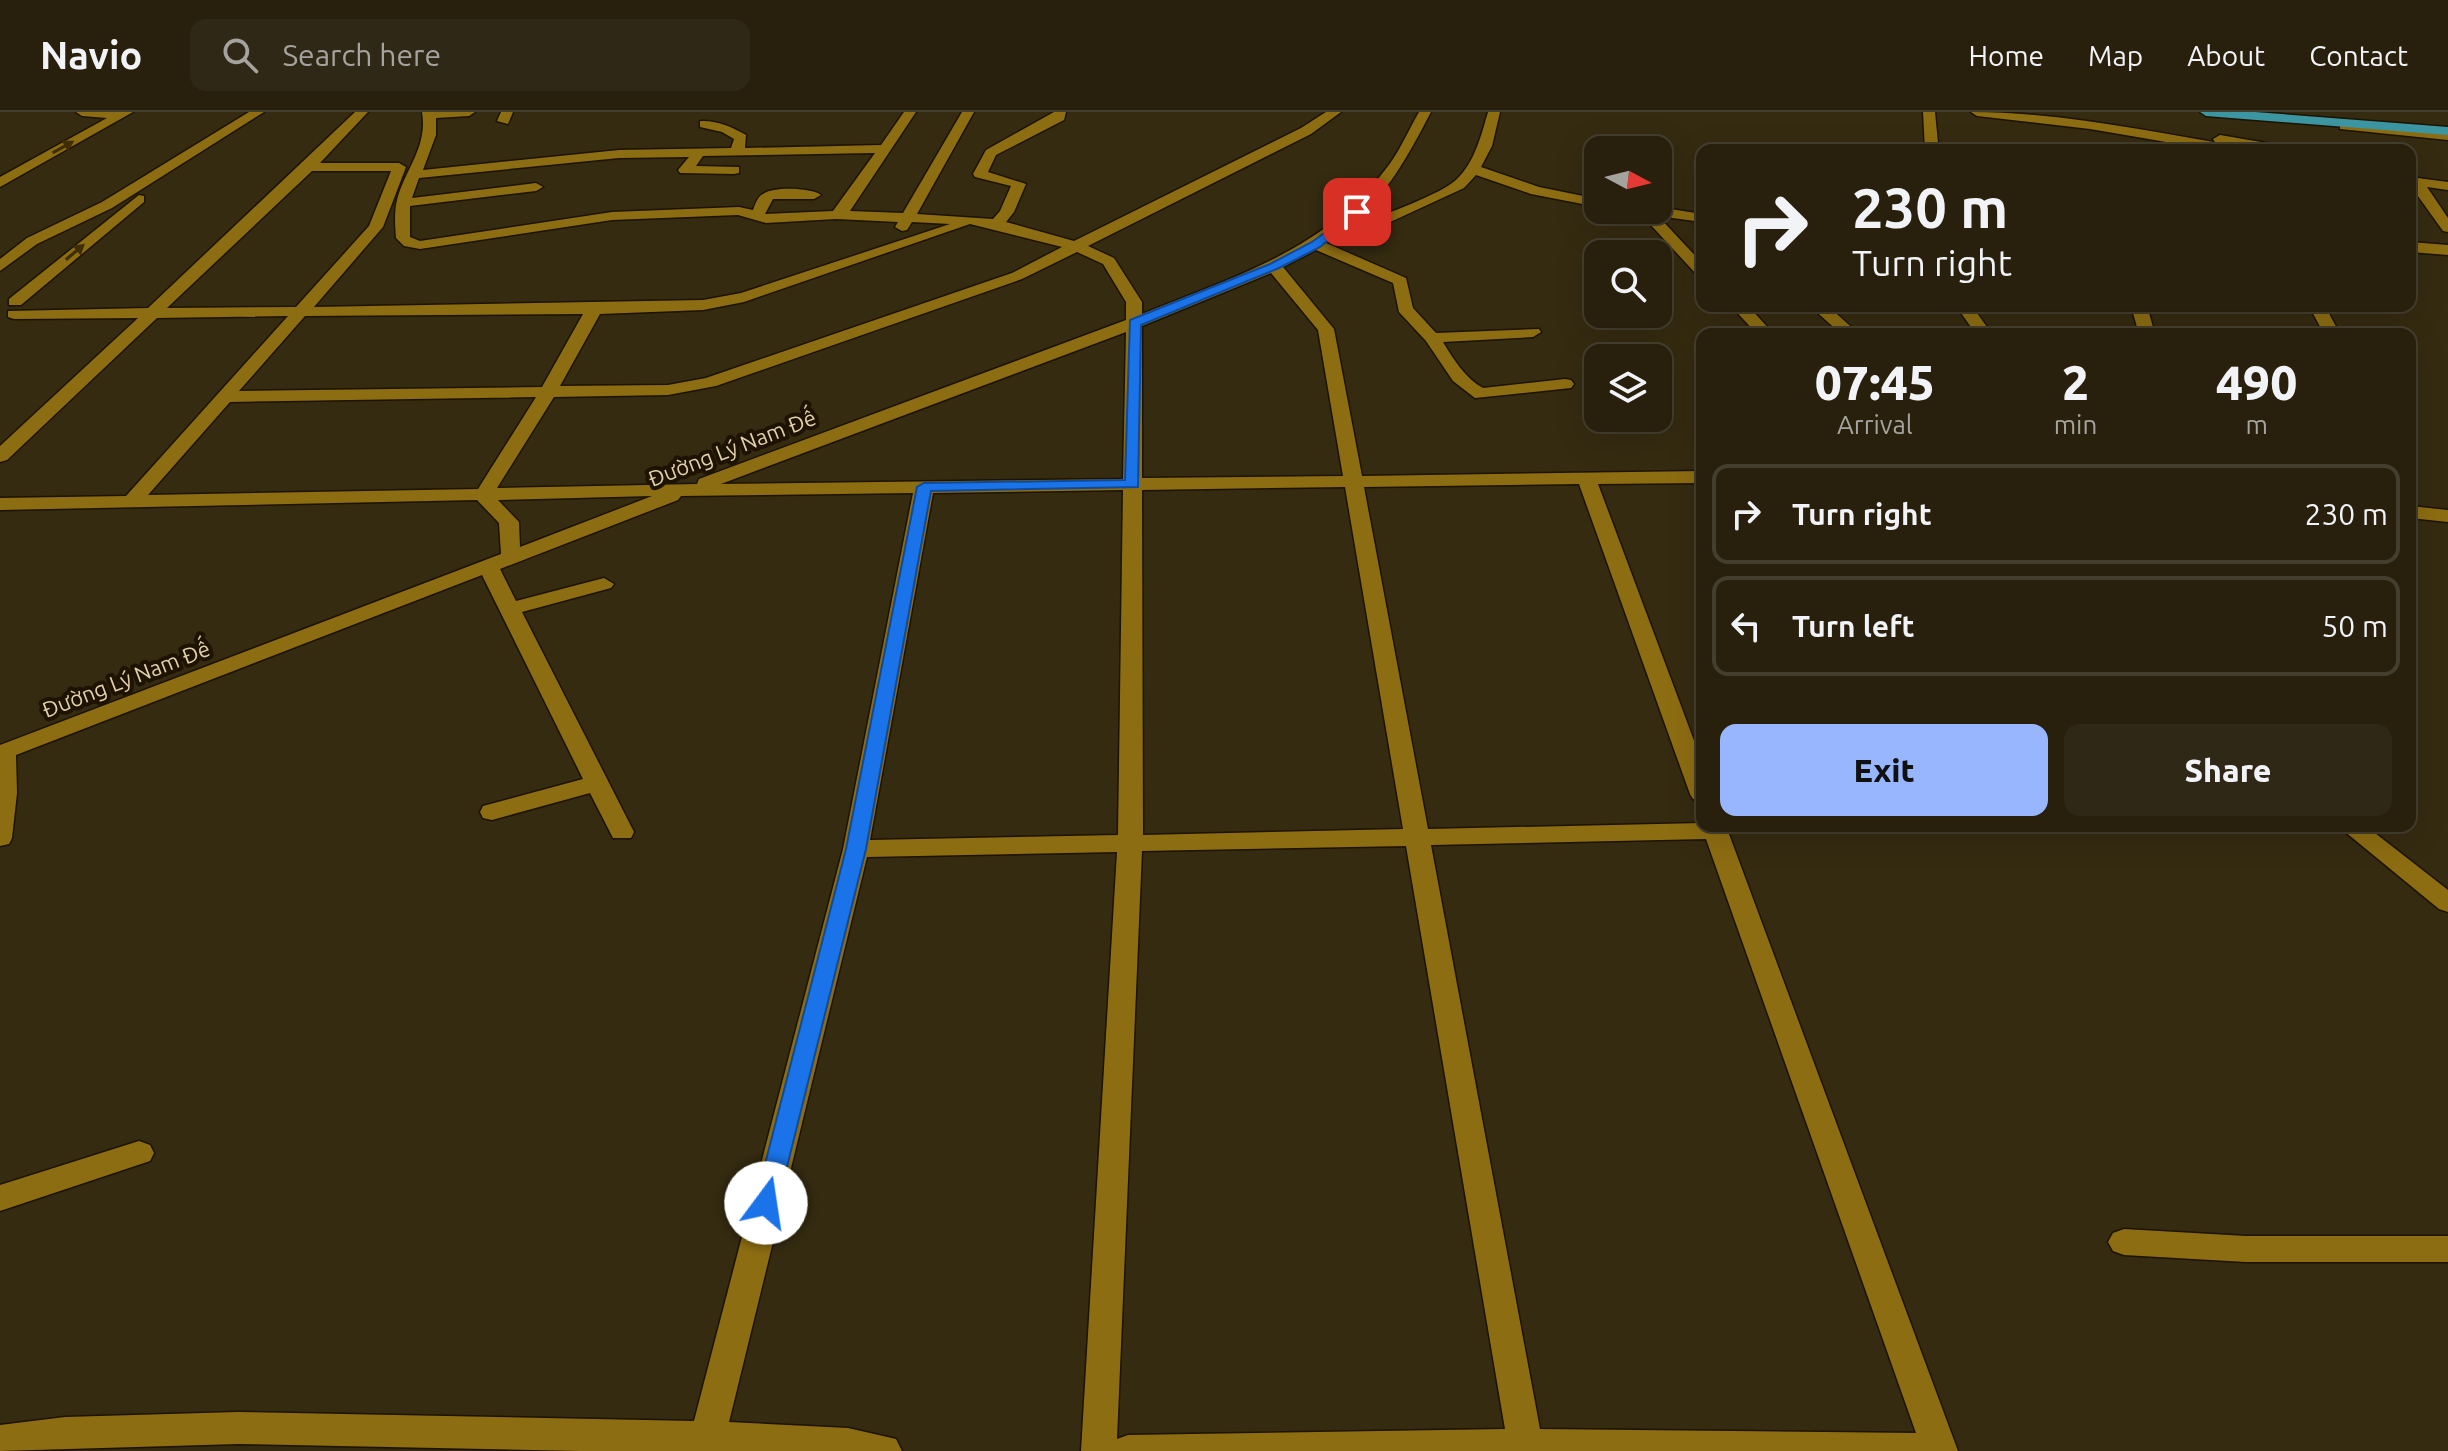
<!DOCTYPE html>
<meta charset="utf-8">
<style>
body{margin:0;font-family:Ubuntu,sans-serif;background:#302816;color:#f1f3f6;height:100vh;display:flex;flex-direction:column;font-size:30px;white-space:nowrap}
*{box-sizing:border-box;margin:0}
p{font-size:26px;color:#a5a39d}
.icon{flex:none;width:44px;height:44px;fill:none;stroke:currentColor;stroke-width:2;stroke-linecap:round;stroke-linejoin:round}
.map{position:relative;flex:1;overflow:hidden}
.side{position:absolute;left:1696px;top:216px;width:720px;height:504px;display:flex;flex-direction:column;background:#28200d;border-radius:16px;box-shadow:0 8px 32px #0002,0 0 0 2px #443e2e}
.side>*{flex:none}
.banner{position:absolute;left:1696px;top:32px;width:720px;height:168px;border-radius:16px;box-shadow:0 8px 32px #0002,0 0 0 2px #443e2e;background:#28200d;color:#f1f3f6;overflow:hidden}
.needle{width:52px;rotate:97deg}
.buttons{position:absolute;left:1584px;top:24px;display:grid;gap:16px}
.buttons a{display:grid;place-items:center;width:88px;height:88px;border-radius:16px;background:#28200d;box-shadow:0 8px 32px #0002,0 0 0 2px #443e2e;font-size:40px}
.pin{position:absolute;display:grid;place-items:center;width:68px;height:68px;color:#fff;margin:-34px;border-radius:16px;box-shadow:0 4px 12px #0006}
.me{position:absolute;width:88px;margin:-44px;rotate:14deg;stroke-linejoin:round;filter:drop-shadow(0 0 6px #0008)}
.turn{display:flex;align-items:center;gap:28px;height:168px;padding:0 24px;font-size:36px}
.turn .icon{width:104px;height:104px;stroke-width:2.5}
.turn b{display:block;font-size:56px;line-height:68px}
.eta{display:flex;justify-content:space-evenly;align-items:center;height:136px;text-align:center}
.eta b{font-size:48px;font-weight:800;line-height:56px}
.button{display:flex;gap:16px;margin-top:auto;padding:16px 24px}
.button a{flex:1;height:92px;border-radius:16px;background:#98b6fd;color:#111;font-size:32px;font-weight:800;line-height:92px;text-align:center}
.button a+a{background:#302816;color:#f1f3f6}
ul{padding:0;list-style:none}
li{display:flex;align-items:center;gap:24px;height:100px;margin:0 16px 12px;padding:0 8px;border:4px solid #443e2e;border-radius:16px}
li div{flex:1}
li b{display:block;font-size:30px}
li em{font-style:normal}
header{display:flex;align-items:center;gap:48px;box-sizing:border-box;height:112px;padding:0 40px;background:#28200d;border-bottom:2px solid #443e2e}
header strong{font-size:38px}
nav{display:flex;gap:44px;margin-inline-start:auto;font-size:28px}
.search{width:560px;height:72px;background:#302816;display:flex;align-items:center;gap:20px;box-sizing:border-box;padding:0 28px;border-radius:16px;color:#a5a39d;font-size:30px}
.map>svg:first-child{display:block}
.lines{fill:none;stroke-linecap:round;stroke-linejoin:round}
.minor-casing{stroke:#1d1300;stroke-width:3}
.highway-casing{stroke:#1d1300;stroke-width:3}
.minor{fill:#8d6d12;fill-rule:evenodd}
.highway{fill:#3b96a1;fill-rule:evenodd}
.oneway{fill:#3f2e05}
.route{fill:#1a73e8;stroke:#114b97;stroke-width:2}
.labels{text-anchor:middle;stroke-width:8;stroke-linejoin:round;paint-order:stroke}
.far-street-label{font-size:22px;fill:#e1d0aa;stroke:#1d1300}
</style>
<header>
<strong>Navio</strong>
<div class="search"><svg class="icon" aria-label="search" viewBox="0 0 24 24"><circle cx="10" cy="10" r="6"/><path d="M15 15l6 6"/></svg>Search here</div>
<nav><a>Home</a><a>Map</a><a>About</a><a>Contact</a></nav>
</header>
<div class="map">
<svg width="2448" height="1339" viewBox="0 0 2448 1339">
<rect width="100%" height="100%" fill="#352b11"/>
<g class="lines">
<defs>
<g id="minor">
<path d="M76,0H133L0,75V65L107,6L82,4Z"/>
<path d="M249,0H264L112,96L37,132L0,159V147L27,126L102,90Z"/>
<path d="M355,0H368L320,51H399L406,55L383,115L314,195L703,188L741,181L950,112L912,110L907,118L902,119L895,115L898,110L836,107L766,111L738,103L612,108L420,137L404,134L396,126C395,114 394,100 397,88C405,57 428,35 422,0H475L469,4L436,6V23L423,58L619,38L731,36L734,27L722,20L700,15V9C717,8 732,15 746,23L745,36L881,33L904,0H916L850,99L903,101L962,0H974L917,102L993,107L1000,99L1011,74L975,65L973,62L986,38L1054,0H1066L1064,8L996,43L988,60L1026,72L1014,100L1006,110L1074,129L1301,16L1326,0H1341L1311,22L1088,134L1114,146L1142,190V202C1233,165 1323,139 1385,58C1399,41 1408,19 1419,0H1431C1409,42 1387,84 1349,114L1364,111C1387,101 1439,83 1456,68C1475,50 1481,24 1488,0H1500L1492,34L1481,55L1539,75L1598,87V95L1531,82L1476,63L1464,76L1373,118L1334,125L1326,131L1406,166L1413,196L1436,221L1539,217L1541,220L1533,225L1443,230C1454,248 1465,266 1483,276L1565,267L1571,268L1574,272L1571,276L1475,286L1453,269L1426,229L1399,200L1393,171L1316,138L1283,155L1334,217L1362,364L1702,359V371L1598,372L1702,650V690L1693,687L1690,682L1579,372L1364,375L1428,717L1702,711V714H1726L1958,1339H1081L1117,740L867,745L729,1310L848,1316L896,1327L902,1339H580L238,1332L0,1339V1313L65,1305L238,1300L694,1309L843,737L913,381L681,384L678,388L500,457L516,489L604,466L614,472L611,476L522,500L634,720L631,726H613L590,681L492,708L483,706L480,700L483,694L583,667L482,463L16,643L17,681L12,726L9,732L0,734V633L501,442L499,411L477,388L0,398V386L126,384L288,204L157,206L7,348L0,350V334L138,206L14,207L8,205V199L148,196ZM875,41L833,99L765,102L773,87H814L821,83C812,76 774,74 763,82C757,85 755,93 753,98L739,95L612,100L420,129L410,125V94L536,79L543,75L536,71L412,86L419,66L619,46L689,45L678,58L680,61L734,62L739,61V55L696,54L703,44ZM312,59H391L369,114L296,195L167,196ZM970,112L1062,135L1012,161L706,266L668,273L560,274L600,202L703,198L744,190ZM1077,140L1103,152L1126,190V208L699,367L697,372L497,376L554,285L668,283L716,274L1022,167ZM1271,161L1318,218L1343,364L1142,366V214ZM583,202L542,275L239,279L305,204ZM1126,220L1123,367L721,372ZM536,285L478,377L148,383L230,290ZM1345,375L1403,717L1143,723L1142,378ZM1123,378L1118,723L870,728L933,381ZM652,384L520,435L519,410L498,388ZM1706,727L1916,1321L1540,1317L1431,733ZM1406,734L1505,1317L1128,1323L1117,1327L1142,739Z"/>
<path d="M501,0H513L508,12L497,9Z"/>
<path d="M1923,0H1935L1938,31L1971,34L1978,38H1925Z"/>
<path d="M1971,0C2060,0 2148,19 2236,34L2243,38H2213L2090,17L1977,4Z"/>
<path d="M2345,10L2448,20V28L2340,17V11Z"/>
<path d="M2220,23L2284,34L2291,38H2261L2215,30L2213,27Z"/>
<path d="M2410,65L2448,70V78L2427,75L2448,106V120L2443,119L2410,73Z"/>
<path d="M139,83L144,84V90L21,193H9V187Z"/>
<path d="M1658,95L1702,102V110L1658,104L1702,151V165L1697,163L1637,98H1658Z"/>
<path d="M2410,130L2448,133V143L2410,140Z"/>
<path d="M1731,194H1748L1774,222H1757Z"/>
<path d="M1810,194H1828L1859,222H1841Z"/>
<path d="M1956,194H1972L1992,222H1976Z"/>
<path d="M2131,194H2147L2155,222H2139Z"/>
<path d="M2309,194H2325L2340,222H2324Z"/>
<path d="M2410,394L2448,398V410L2410,406Z"/>
<path d="M2338,714H2366L2448,778V800L2439,797Z"/>
<path d="M139,1029L150,1033L154,1041L150,1049L0,1099V1073Z"/>
<path d="M2124,1117L2246,1124H2448V1150H2246L2124,1143L2113,1139L2108,1130L2113,1121Z"/>
</g>
<path id="highway" d="M2200,0H2255L2448,15V23L2206,4Z"/>
</defs>
<use href="#minor" class="minor-casing"/>
<use href="#highway" class="highway-casing"/>
<use href="#minor" class="minor"/>
<use href="#highway" class="highway"/>
</g>
<defs><path id="oneway-solid" d="M-6-.8H1V-3.2L6.5 0L1 3.2V.8H-6Z" transform="scale(2)"/></defs>
<g class="oneway">
<use href="#oneway-solid" transform="translate(63 35) rotate(-29)"/>
<use href="#oneway-solid" transform="translate(75 140) rotate(-40)"/>
</g>
<path class="route" d="M1357,97L1362,100L1360,103L1320,135L1279,156L1141,213L1138,375L931,379L866,737L778,1091L775,1098L766,1101L758,1098L755,1091L846,737L917,375L924,371L1125,368L1130,208L1270,152L1312,130Z"/>
<g class="labels">
<g class="far-street-label">
<text transform="translate(732 336) rotate(-21)" y="8">Đường Lý Nam Đế</text>
<text transform="translate(126 567) rotate(-21)" y="8">Đường Lý Nam Đế</text>
</g>
</g>
</svg>
<div class="buttons">
<a><svg class="needle" viewBox="-14 -14 28 28"><path d="M0-13l5 13h-10z" fill="#e53935"/><path d="M0 13l5-13h-10z" fill="#a5a39d"/></svg></a>
<a><svg class="icon" aria-label="search" viewBox="0 0 24 24"><circle cx="10" cy="10" r="6"/><path d="M15 15l6 6"/></svg></a>
<a><svg class="icon" aria-label="layers" viewBox="0 0 24 24"><path d="M12 4l9 5-9 5-9-5zM3 14l9 5 9-5"/></svg></a>
</div>
<div class="pin" style="left:1357px;top:100px;background:#d93025"><svg class="icon" aria-label="arrive" viewBox="0 0 24 24"><path d="M6 21V4h12l-3 4 3 4H6"/></svg></div>
<svg class="me" style="left:766px;top:1091px" viewBox="-20 -20 40 40"><circle r="19" fill="#fff"/><path d="M0-13L10 11 0 6-10 11z" fill="#1a73e8"/></svg>
<div class="banner">
<div class="turn"><svg class="icon" aria-label="right" viewBox="0 0 24 24"><path d="M7 20v-9h11M14 6l5 5-5 5"/></svg><div><b>230 m</b>Turn right</div></div>
</div>
<section class="side">
<div class="eta">
<div><b>07:45</b><p>Arrival</p></div>
<div><b>2</b><p>min</p></div>
<div><b>490</b><p>m</p></div>
</div>
<ul>
<li><svg class="icon" aria-label="right" viewBox="0 0 24 24"><path d="M7 20v-9h11M14 6l5 5-5 5"/></svg><div><b>Turn right</b></div><em>230 m</em></li>
<li><svg class="icon" aria-label="left" viewBox="0 0 24 24"><path d="M17 20v-9H6M10 6l-5 5 5 5"/></svg><div><b>Turn left</b></div><em>50 m</em></li>
</ul>
<div class="button"><a>Exit</a><a>Share</a></div>
</section>
</div>
